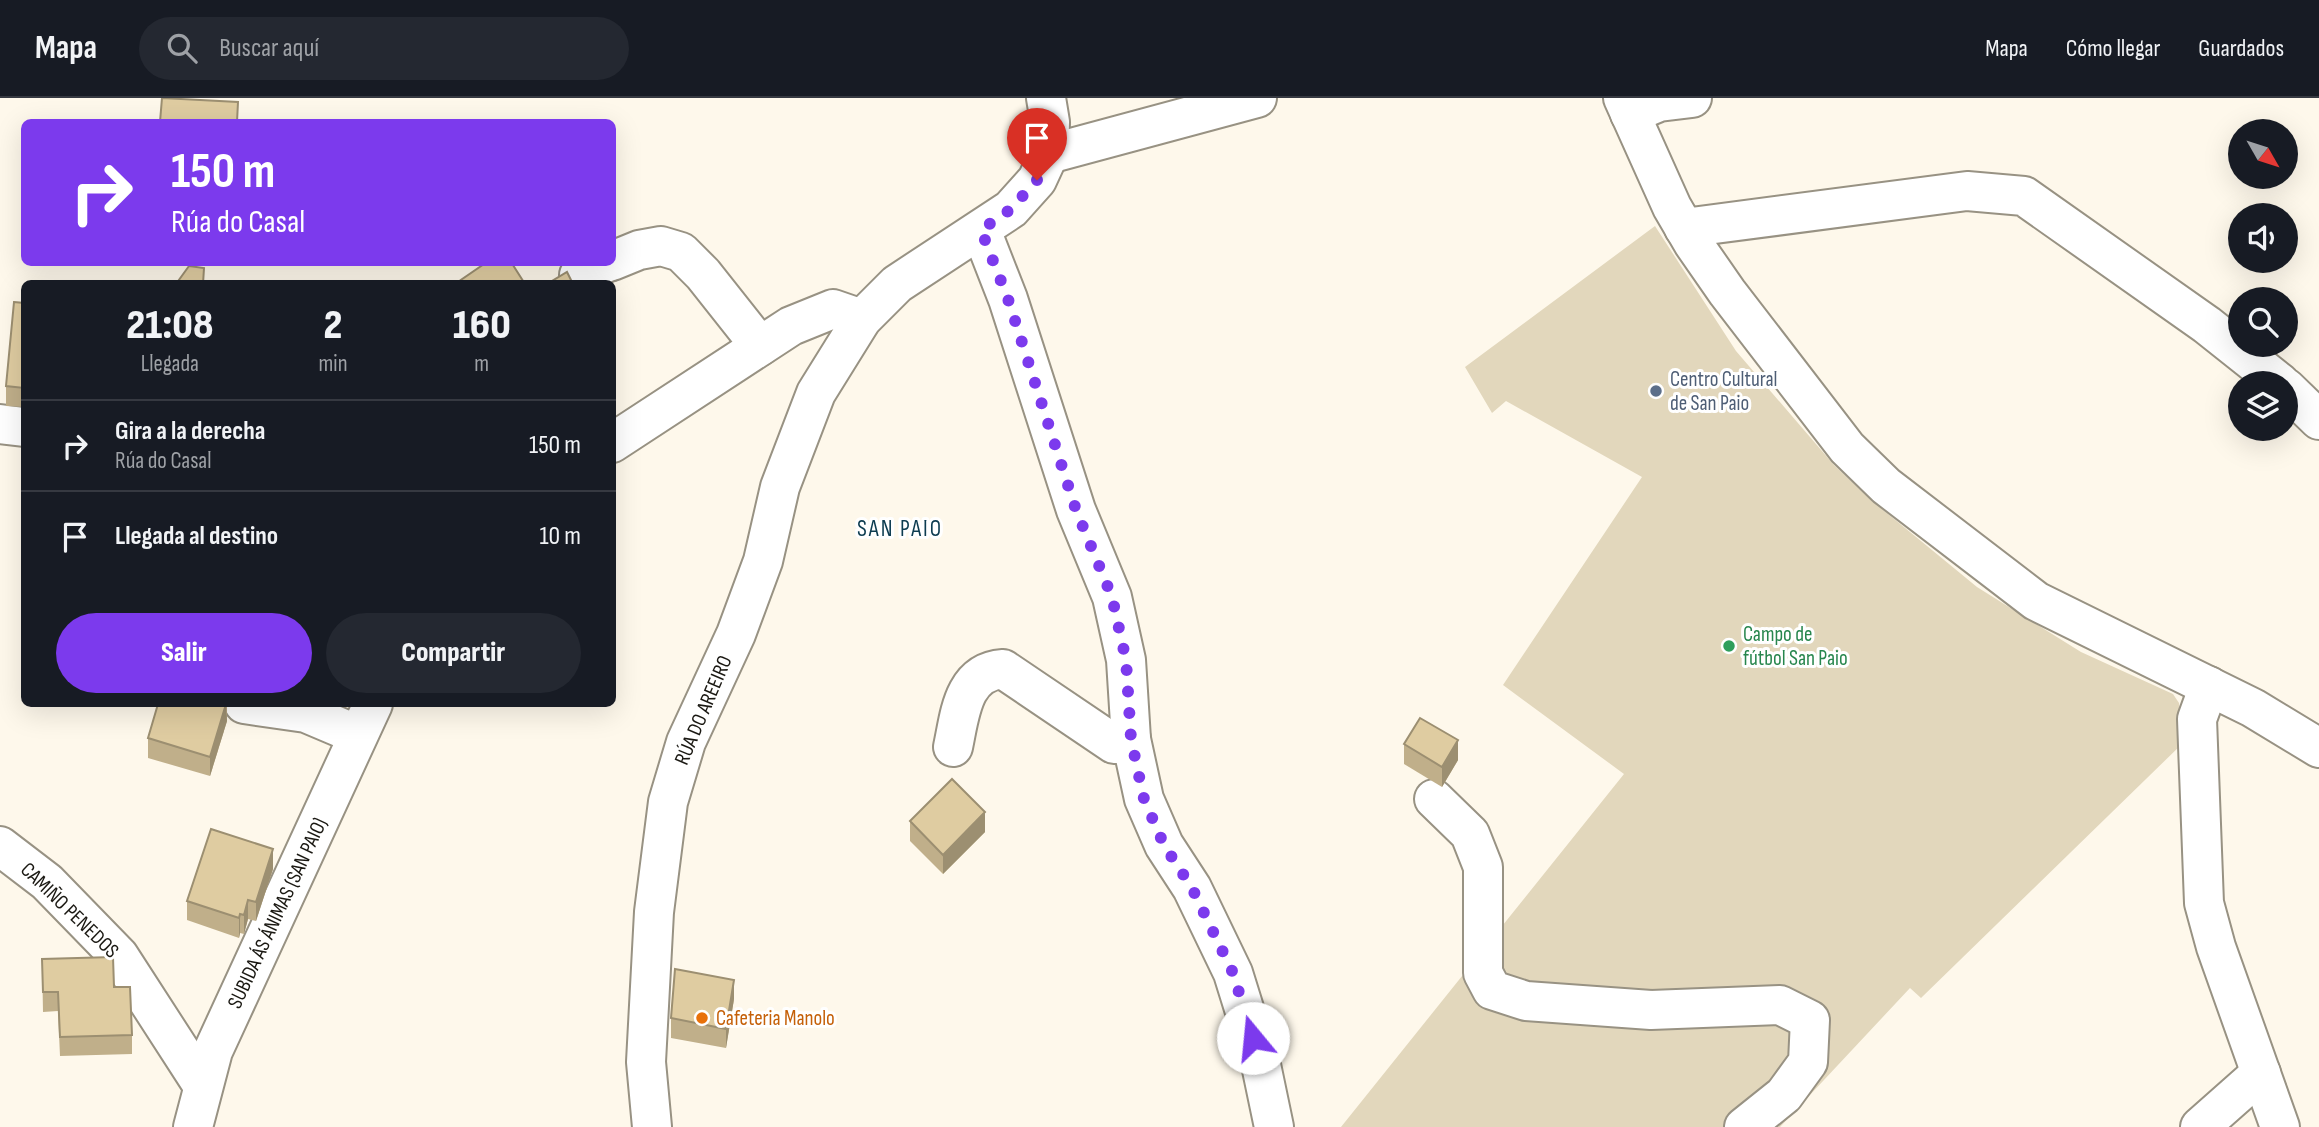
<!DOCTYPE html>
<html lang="es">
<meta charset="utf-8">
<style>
body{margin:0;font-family:"Sofia Sans Condensed",sans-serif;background:#242831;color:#f1f3f6;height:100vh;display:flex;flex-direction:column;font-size:26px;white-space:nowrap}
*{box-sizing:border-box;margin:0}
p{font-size:23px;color:#9ea1a6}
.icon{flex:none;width:38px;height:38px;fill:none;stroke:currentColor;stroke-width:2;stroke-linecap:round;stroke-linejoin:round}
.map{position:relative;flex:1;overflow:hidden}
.drawer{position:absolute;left:21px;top:182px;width:595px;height:427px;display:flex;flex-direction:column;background:#171b24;border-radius:10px;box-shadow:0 7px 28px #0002}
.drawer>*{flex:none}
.hud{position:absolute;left:21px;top:21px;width:595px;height:147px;border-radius:10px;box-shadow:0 7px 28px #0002;background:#7c3aed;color:#fff;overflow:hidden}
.needle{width:46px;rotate:129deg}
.controls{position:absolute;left:2228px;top:21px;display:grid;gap:14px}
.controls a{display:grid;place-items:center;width:70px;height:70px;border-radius:50%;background:#171b24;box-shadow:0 7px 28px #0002;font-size:35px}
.pin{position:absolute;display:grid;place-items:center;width:60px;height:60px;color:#fff;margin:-72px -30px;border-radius:50% 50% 50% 0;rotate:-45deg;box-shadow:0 0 7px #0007}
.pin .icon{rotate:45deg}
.me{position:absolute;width:77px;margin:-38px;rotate:343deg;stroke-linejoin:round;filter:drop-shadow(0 0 5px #0008)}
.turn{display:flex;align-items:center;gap:24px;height:147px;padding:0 35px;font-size:32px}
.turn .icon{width:91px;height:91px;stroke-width:2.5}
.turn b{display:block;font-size:49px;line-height:60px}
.eta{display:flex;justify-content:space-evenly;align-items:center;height:119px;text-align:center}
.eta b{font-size:42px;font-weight:800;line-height:49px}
.action{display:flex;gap:14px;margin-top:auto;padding:14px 35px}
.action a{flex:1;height:80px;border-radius:42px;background:#7c3aed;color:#fff;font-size:28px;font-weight:800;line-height:80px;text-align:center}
.action a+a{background:#242831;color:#f1f3f6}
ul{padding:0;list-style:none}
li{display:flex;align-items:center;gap:21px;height:91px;padding:0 35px;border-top:2px solid #363941}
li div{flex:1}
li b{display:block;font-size:26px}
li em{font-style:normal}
header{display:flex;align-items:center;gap:42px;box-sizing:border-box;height:98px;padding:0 35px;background:#171b24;border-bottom:2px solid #363941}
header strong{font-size:33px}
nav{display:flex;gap:38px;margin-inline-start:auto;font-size:24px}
.search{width:490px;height:63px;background:#242831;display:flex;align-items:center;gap:18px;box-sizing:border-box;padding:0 24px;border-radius:38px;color:#9ea1a6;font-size:26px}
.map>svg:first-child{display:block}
.green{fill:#e2d7bc}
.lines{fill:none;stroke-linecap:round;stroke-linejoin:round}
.minor-casing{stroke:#989283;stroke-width:42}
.minor{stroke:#fff;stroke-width:38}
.wall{fill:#c0af8a}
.shaded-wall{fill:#9c8f71}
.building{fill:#dfcca1;stroke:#9c8f71;stroke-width:2}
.route{stroke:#7c3aed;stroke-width:12;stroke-dasharray:0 21.6}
.service-dot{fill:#5c6f8a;stroke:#fff;stroke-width:2.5}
.leisure-dot{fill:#2e9e5b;stroke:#fff;stroke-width:2.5}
.food-dot{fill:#e8710a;stroke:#fff;stroke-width:2.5}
.labels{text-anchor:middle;stroke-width:6;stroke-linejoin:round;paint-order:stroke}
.service-label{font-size:21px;fill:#4e5e75;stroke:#fff;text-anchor:start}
.leisure-label{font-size:21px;fill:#27864d;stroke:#fff;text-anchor:start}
.street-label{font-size:21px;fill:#1a1812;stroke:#fff}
.food-label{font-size:21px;fill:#c56008;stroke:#fff;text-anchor:start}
.neighbourhood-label{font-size:23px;letter-spacing:2px;fill:#0d3c50;stroke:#fff}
</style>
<header>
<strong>Mapa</strong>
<div class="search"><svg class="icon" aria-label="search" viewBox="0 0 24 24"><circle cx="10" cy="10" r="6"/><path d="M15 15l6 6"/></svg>Buscar aquí</div>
<nav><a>Mapa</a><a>Cómo llegar</a><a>Guardados</a></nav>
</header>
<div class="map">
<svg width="2319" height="1029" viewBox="0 0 2319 1029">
<rect width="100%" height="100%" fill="#fef8eb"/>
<path class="green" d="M1655,128L1736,253L1834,367L1871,402L1977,489L2081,554L2173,596L2179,605L2183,645L1921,900L1910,890L1780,1029H1341L1624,676L1503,587L1642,379L1506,303L1492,315L1465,269Z"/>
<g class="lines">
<defs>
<g id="minor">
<path d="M1623,0L1672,109L1693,145L1727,194L1847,350L1886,388L2036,503L2253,610L2319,650"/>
<path d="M1630,16L1659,4L1692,0"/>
<path d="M1049,56L1257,0"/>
<path d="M1684,130L1967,93L2024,98L2207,227L2280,285"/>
<path d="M981,132L1008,201L1076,412L1112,499L1126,562L1131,641L1144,701L1164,747L1192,790L1233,875L1260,962L1274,1029"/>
<path d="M612,163L639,152L661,148L681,154L703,176L760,248"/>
<path d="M579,177L608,164"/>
<path d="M2286,290L2319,322"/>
<path d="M0,326L24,329"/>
<path d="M612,345L791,228L833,211L862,221"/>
<path d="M2209,588L2197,621L2204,805L2216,849L2280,1029"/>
<path d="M244,606L306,615L358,637"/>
<path d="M953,649C960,617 962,574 1003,571L1114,646L1131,641"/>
<path d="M1434,701L1470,736L1483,769V875L1492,892L1526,903L1651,912L1780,907L1810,922L1808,964L1784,997L1744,1029"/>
<path d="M0,748L47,784L119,858L203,988"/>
<path d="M193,1029L213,953L373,606"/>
<path d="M652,1029L646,964L654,814L668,704L686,644L736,536L763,463L780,389L816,295L862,221L897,186L1011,111L1037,82L1049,56L1050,24L1046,0"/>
<path d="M2200,1029L2261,975"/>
</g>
</defs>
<use href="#minor" class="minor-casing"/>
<use href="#minor" class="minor"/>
</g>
<g class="wall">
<path d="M24,205V309L6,308V288Z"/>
<path d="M227,606V623L210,678L148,660V640Z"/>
<path d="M1404,646L1458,662L1442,689L1404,666Z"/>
<path d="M910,723L985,734L943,776L910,743Z"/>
<path d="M273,771L256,823L248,821L244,836L240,835L239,840L187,822V803Z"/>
<path d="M42,861L114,889L132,937V956L60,958L58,913L43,914Z"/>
<path d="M734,901L726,950L671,940V920Z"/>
</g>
<g class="shaded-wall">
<path d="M226,606L227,623L210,678V659Z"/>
<path d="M1458,642V662L1442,689V669Z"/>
<path d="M985,714V734L943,776V757Z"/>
<path d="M273,751V771L256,823V804Z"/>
<path d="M248,802V821L244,836V817Z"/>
<path d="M240,816V835L239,840V820Z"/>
<path d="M734,882V901L726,950V931Z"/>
</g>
<g class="building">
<path d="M162,0L238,4L237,24H160Z"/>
<path d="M487,164H511L525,186H455Z"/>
<path d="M189,168L204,170L203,186H176Z"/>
<path d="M567,174L573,186H547Z"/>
<path d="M14,204L24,205V290L6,288Z"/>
<path d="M158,606H226L210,659L148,640Z"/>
<path d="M1420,620L1458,642L1442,669L1404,646Z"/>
<path d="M952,681L985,714L943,757L910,723Z"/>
<path d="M211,731L273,751L256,804L248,802L244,817L240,816L239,820L187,803Z"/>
<path d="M113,859L114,889H130L132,937L60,939L58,894H43L42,861Z"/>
<path d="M675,871L734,882L726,931L671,920Z"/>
</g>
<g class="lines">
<path class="route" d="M1037,82L1011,111L981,132L1008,201L1076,412L1112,499L1126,562L1131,641L1144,701L1164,747L1192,790L1233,875L1253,940"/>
</g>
<circle class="service-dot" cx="1656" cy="293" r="7"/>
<circle class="leisure-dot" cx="1729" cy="548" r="7"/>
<circle class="food-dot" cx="702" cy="920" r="7"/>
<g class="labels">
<g class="service-label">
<text x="1670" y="288">Centro Cultural<tspan x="1670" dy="24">de San Paio</tspan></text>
</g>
<g class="leisure-label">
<text x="1743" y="543">Campo de<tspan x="1743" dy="24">fútbol San Paio</tspan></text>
</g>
<g class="street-label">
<text transform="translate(703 612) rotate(-67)" y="7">RÚA DO AREEIRO</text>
<text transform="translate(70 812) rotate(44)" y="7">CAMIÑO PENEDOS</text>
<text transform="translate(277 815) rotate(-65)" y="7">SUBIDA ÁS ÁNIMAS (SAN PAIO)</text>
</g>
<g class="food-label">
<text x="716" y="927">Cafeteria Manolo</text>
</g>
<g class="neighbourhood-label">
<text x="900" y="438">SAN PAIO</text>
</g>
</g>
</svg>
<div class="controls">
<a><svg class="needle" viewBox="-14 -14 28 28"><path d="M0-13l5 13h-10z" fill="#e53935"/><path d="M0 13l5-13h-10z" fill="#9ea1a6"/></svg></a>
<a><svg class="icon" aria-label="sound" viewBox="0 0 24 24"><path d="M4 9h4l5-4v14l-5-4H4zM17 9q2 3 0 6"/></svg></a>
<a><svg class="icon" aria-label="search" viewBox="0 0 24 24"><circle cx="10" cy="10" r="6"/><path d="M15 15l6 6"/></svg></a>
<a><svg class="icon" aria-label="layers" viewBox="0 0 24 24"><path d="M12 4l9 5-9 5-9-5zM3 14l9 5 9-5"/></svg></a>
</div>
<div class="pin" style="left:1037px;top:82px;background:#d93025"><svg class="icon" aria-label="arrive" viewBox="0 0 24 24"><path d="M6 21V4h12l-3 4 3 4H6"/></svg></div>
<svg class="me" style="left:1253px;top:940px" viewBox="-20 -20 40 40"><circle r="19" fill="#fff"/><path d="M0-13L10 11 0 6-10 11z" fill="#7c3aed"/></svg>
<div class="hud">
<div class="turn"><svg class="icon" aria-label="right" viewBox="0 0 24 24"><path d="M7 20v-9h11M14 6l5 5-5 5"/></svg><div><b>150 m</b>Rúa do Casal</div></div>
</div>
<section class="drawer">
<div class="eta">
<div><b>21:08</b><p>Llegada</p></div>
<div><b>2</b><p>min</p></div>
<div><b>160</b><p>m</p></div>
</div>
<ul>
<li><svg class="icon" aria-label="right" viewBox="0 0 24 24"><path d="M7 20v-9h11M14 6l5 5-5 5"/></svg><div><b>Gira a la derecha</b><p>Rúa do Casal</p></div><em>150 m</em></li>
<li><svg class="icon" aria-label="arrive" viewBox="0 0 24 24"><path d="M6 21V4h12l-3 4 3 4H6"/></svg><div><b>Llegada al destino</b></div><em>10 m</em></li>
</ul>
<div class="action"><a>Salir</a><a>Compartir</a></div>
</section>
</div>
